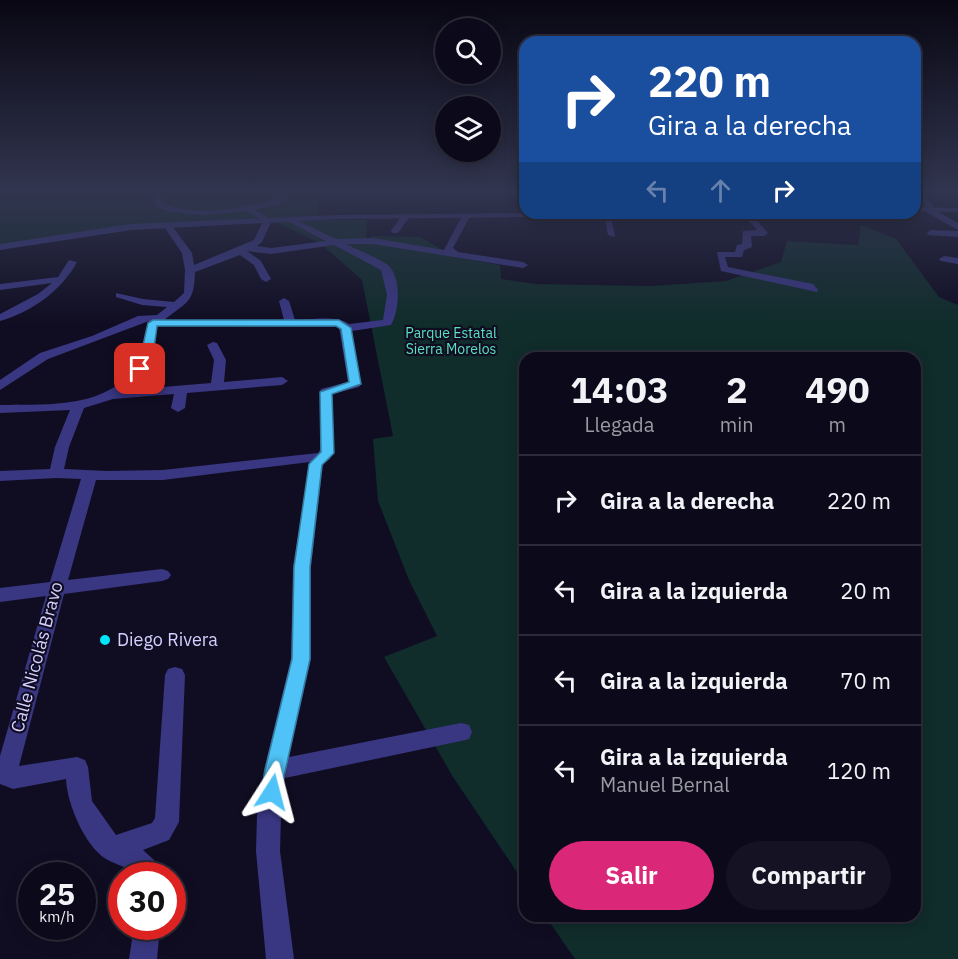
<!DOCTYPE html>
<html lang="es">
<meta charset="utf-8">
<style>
body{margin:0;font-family:"IBM Plex Sans",sans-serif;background:#151323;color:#f1f3f6;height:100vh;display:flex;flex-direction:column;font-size:22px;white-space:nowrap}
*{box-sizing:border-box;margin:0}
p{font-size:20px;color:#9a9aa2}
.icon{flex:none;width:33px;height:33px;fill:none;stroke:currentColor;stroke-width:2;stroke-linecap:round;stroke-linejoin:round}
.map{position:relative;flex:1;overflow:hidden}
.drawer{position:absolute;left:519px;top:352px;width:402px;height:570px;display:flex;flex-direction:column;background:#0c0a1a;border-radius:18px;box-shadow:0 3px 15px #0003,0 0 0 2px #2c2b39}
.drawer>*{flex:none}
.hud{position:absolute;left:519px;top:36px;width:402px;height:183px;border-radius:18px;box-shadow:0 3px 15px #0003,0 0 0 2px #2c2b39;background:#1a4fa0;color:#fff;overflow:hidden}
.fabs{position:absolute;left:435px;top:18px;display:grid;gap:12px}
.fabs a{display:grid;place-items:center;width:66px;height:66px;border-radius:50%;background:#0c0a1a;box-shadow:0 3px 15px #0003,0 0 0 2px #2c2b39;font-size:30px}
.speed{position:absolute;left:18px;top:862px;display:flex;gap:12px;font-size:30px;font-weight:700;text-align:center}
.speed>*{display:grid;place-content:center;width:78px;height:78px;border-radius:50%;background:#0c0a1a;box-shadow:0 3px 15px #0003,0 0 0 2px #2c2b39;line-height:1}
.speed small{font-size:15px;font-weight:400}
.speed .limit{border:9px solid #d22;background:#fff;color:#111}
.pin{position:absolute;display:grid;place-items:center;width:51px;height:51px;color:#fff;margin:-26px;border-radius:12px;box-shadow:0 3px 9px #0006}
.me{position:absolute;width:66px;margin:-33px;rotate:9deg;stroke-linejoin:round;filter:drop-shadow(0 0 4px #0008)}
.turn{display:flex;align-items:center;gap:21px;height:126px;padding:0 30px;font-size:27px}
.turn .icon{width:78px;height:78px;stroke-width:2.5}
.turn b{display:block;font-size:42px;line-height:51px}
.lanes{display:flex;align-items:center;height:57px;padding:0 30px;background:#0003;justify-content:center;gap:30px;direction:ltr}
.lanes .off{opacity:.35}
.eta{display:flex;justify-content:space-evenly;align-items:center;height:102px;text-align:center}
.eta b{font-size:36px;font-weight:800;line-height:42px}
.primary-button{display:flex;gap:12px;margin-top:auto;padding:12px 30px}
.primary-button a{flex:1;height:69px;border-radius:36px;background:#db2777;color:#fff;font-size:24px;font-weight:800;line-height:69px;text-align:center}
.primary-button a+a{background:#151323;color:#f1f3f6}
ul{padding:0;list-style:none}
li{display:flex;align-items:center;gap:18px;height:90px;padding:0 30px;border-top:2px solid #2c2b39}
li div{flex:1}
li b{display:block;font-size:22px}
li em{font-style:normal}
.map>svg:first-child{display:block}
.green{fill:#102c2b}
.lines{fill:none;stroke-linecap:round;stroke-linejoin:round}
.minor{fill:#393782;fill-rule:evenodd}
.tertiary{fill:#393782;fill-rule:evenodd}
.route{fill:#4fc3f7;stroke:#337fa1;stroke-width:1.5}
.poi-dot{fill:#00e5fa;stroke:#100d22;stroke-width:2}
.labels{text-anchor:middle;stroke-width:4.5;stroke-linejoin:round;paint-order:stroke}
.far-park-label{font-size:14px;fill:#59e1bd;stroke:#100d22}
.near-poi-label{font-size:18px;fill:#d3cfff;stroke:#100d22;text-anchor:start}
.near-street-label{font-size:18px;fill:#d3cfff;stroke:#100d22}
</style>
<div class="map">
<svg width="958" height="959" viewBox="0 0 958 959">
<rect width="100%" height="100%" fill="#100d22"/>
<path class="green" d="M0,190H363L319,195V220H367L366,241L373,242L370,236L421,237L453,257L500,265L501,279L536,284L650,286L726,281L781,262L787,241L858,245L861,225L896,239L939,297L958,305V959H575L546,917L915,916V358H525V884L453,777L384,657L437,636L409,580L378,501L373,439L393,436L362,280L320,243L278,223H236L141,229L0,247Z"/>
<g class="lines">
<g class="minor">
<path d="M271,190H279L282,199L280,204L255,210L272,220L262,242L257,246L271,248L326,241L287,221V217H290L336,239L373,238L444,250L462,216L466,214L470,216L453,248L458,252L523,262L528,265L523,268L373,244H346C357,250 380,258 389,266C402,280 399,311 391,325L352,331L361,384L359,387L332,394L334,450L330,459L323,464L311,567V659L289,757L461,723L469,725L472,732L469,739L461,741L285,778L281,815L280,851L294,959H266L256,851L257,815L264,770L291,659L293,567L310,462L163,480H96L68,580L162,569L168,571L171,575L168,579L162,581L64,594L19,766L77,757L85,760L88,767L92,801L116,835L152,823L155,818L165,675L168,669L175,667L182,669L185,675L179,822L169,840L143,850L154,860L160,876H134C128,866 116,865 106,859C85,846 67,804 66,779L13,789L0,784V756L46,596L0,602V588L50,582L81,479L56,478L0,481V471L50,469L55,447L70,410L0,413V405C48,404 111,410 138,361C145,349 143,334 149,321L48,359L0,390V380L40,353L92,336L138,316L157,315L167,307L142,305L116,297V293L143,299L174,302L184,293L185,270L182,253L163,225L164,223H170L192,253L194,265L254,240L263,221L246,211L202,215L172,212L157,207L154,196H160L163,204C199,216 238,210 274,200ZM334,245L381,270L387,295L383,320L349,324C336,315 310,320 295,320L289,301L284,298L279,301L284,320H164C188,301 194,303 195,272L240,255L254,265L261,279L266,282L271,279L261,261L247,251L271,254ZM158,326L339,327L348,382L321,389L320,392V450L318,453L163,470L107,471L64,469L69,447L84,408L113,399L174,394L171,408L178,412L185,408L187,393L282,385L288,381L282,377L224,382L226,360L217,343L213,342L207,345L214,360L211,383L127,390C150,369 151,355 158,326Z"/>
<path d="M915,190H922L935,210L958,223V230L924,211L923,209L926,207Z"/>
<path d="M742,213H750L768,233L764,236H751L752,247L744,250L742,257H725L728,267L813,284L818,290L817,292L721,271L717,252H735L737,245L742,244L743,231L757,230Z"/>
<path d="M403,214L410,216L398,233H392L391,231Z"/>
<path d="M604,214L611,216L615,237L608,235Z"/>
<path d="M931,230L958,231V237L928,235L927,233Z"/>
<path d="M944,256L958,258V264L941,261L939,259Z"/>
<path d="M69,260L77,262C62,290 32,312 0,321V314L38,294L52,283L0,290V284L58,277Z"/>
<path d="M134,927H160L157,959H129Z"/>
</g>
<g class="tertiary">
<path d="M915,207L958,208V212L915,211Z"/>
<path d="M525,213H747L743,215L338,219L131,230L0,250V244L131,224L338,215Z"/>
</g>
</g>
<linearGradient id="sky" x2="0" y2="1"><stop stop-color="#090713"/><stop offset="0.59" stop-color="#31354f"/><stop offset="1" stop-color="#31354f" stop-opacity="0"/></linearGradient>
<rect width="958" height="324" fill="url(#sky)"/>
<path class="route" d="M153,320H339L351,328L361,384L332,394L334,453L322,465L310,567V659L279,799L272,802L265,799L261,792L265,770L292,659L294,567L309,464L321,452L320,392L349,382L341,329L336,326H157C155,339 154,366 140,372L136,371L135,369L142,350L148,323Z"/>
<circle class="poi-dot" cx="105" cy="640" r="6"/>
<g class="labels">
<g class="far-park-label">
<text x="451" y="338">Parque Estatal<tspan x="451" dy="16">Sierra Morelos</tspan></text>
</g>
<g class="near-poi-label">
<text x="117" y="646">Diego Rivera</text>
</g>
<g class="near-street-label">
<text transform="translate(37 657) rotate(-75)" y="6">Calle Nicolás Bravo</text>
</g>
</g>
</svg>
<div class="fabs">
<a><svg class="icon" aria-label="search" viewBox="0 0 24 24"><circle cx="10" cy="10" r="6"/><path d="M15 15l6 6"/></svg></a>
<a><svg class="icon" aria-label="layers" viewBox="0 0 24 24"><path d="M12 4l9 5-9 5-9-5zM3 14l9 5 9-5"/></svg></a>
</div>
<div class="speed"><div>25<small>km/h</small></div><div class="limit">30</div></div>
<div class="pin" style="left:140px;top:369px;background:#d93025"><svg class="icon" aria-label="arrive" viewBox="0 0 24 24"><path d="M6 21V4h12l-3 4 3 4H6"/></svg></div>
<svg class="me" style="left:272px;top:792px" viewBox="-20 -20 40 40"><path d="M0-17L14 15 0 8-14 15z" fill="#4fc3f7" stroke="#fff" stroke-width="4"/></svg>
<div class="hud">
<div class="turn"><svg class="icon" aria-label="right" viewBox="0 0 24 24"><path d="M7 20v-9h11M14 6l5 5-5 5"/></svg><div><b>220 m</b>Gira a la derecha</div></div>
<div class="lanes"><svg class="icon off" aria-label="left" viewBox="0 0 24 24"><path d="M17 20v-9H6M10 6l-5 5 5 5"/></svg><svg class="icon off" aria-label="ahead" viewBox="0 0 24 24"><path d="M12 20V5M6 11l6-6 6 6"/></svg><svg class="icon" aria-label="right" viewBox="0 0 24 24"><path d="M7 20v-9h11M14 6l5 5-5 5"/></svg></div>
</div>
<section class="drawer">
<div class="eta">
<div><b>14:03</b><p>Llegada</p></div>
<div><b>2</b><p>min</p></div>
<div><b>490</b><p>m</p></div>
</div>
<ul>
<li><svg class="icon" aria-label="right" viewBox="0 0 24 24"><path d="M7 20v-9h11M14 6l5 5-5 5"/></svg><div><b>Gira a la derecha</b></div><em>220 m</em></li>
<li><svg class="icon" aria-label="left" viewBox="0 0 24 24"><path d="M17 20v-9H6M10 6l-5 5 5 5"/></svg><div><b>Gira a la izquierda</b></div><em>20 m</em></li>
<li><svg class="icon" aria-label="left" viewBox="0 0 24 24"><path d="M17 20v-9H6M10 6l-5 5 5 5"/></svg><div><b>Gira a la izquierda</b></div><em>70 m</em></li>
<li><svg class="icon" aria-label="left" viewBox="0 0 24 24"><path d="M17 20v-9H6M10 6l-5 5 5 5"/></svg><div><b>Gira a la izquierda</b><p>Manuel Bernal</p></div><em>120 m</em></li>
</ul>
<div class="primary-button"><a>Salir</a><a>Compartir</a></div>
</section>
</div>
